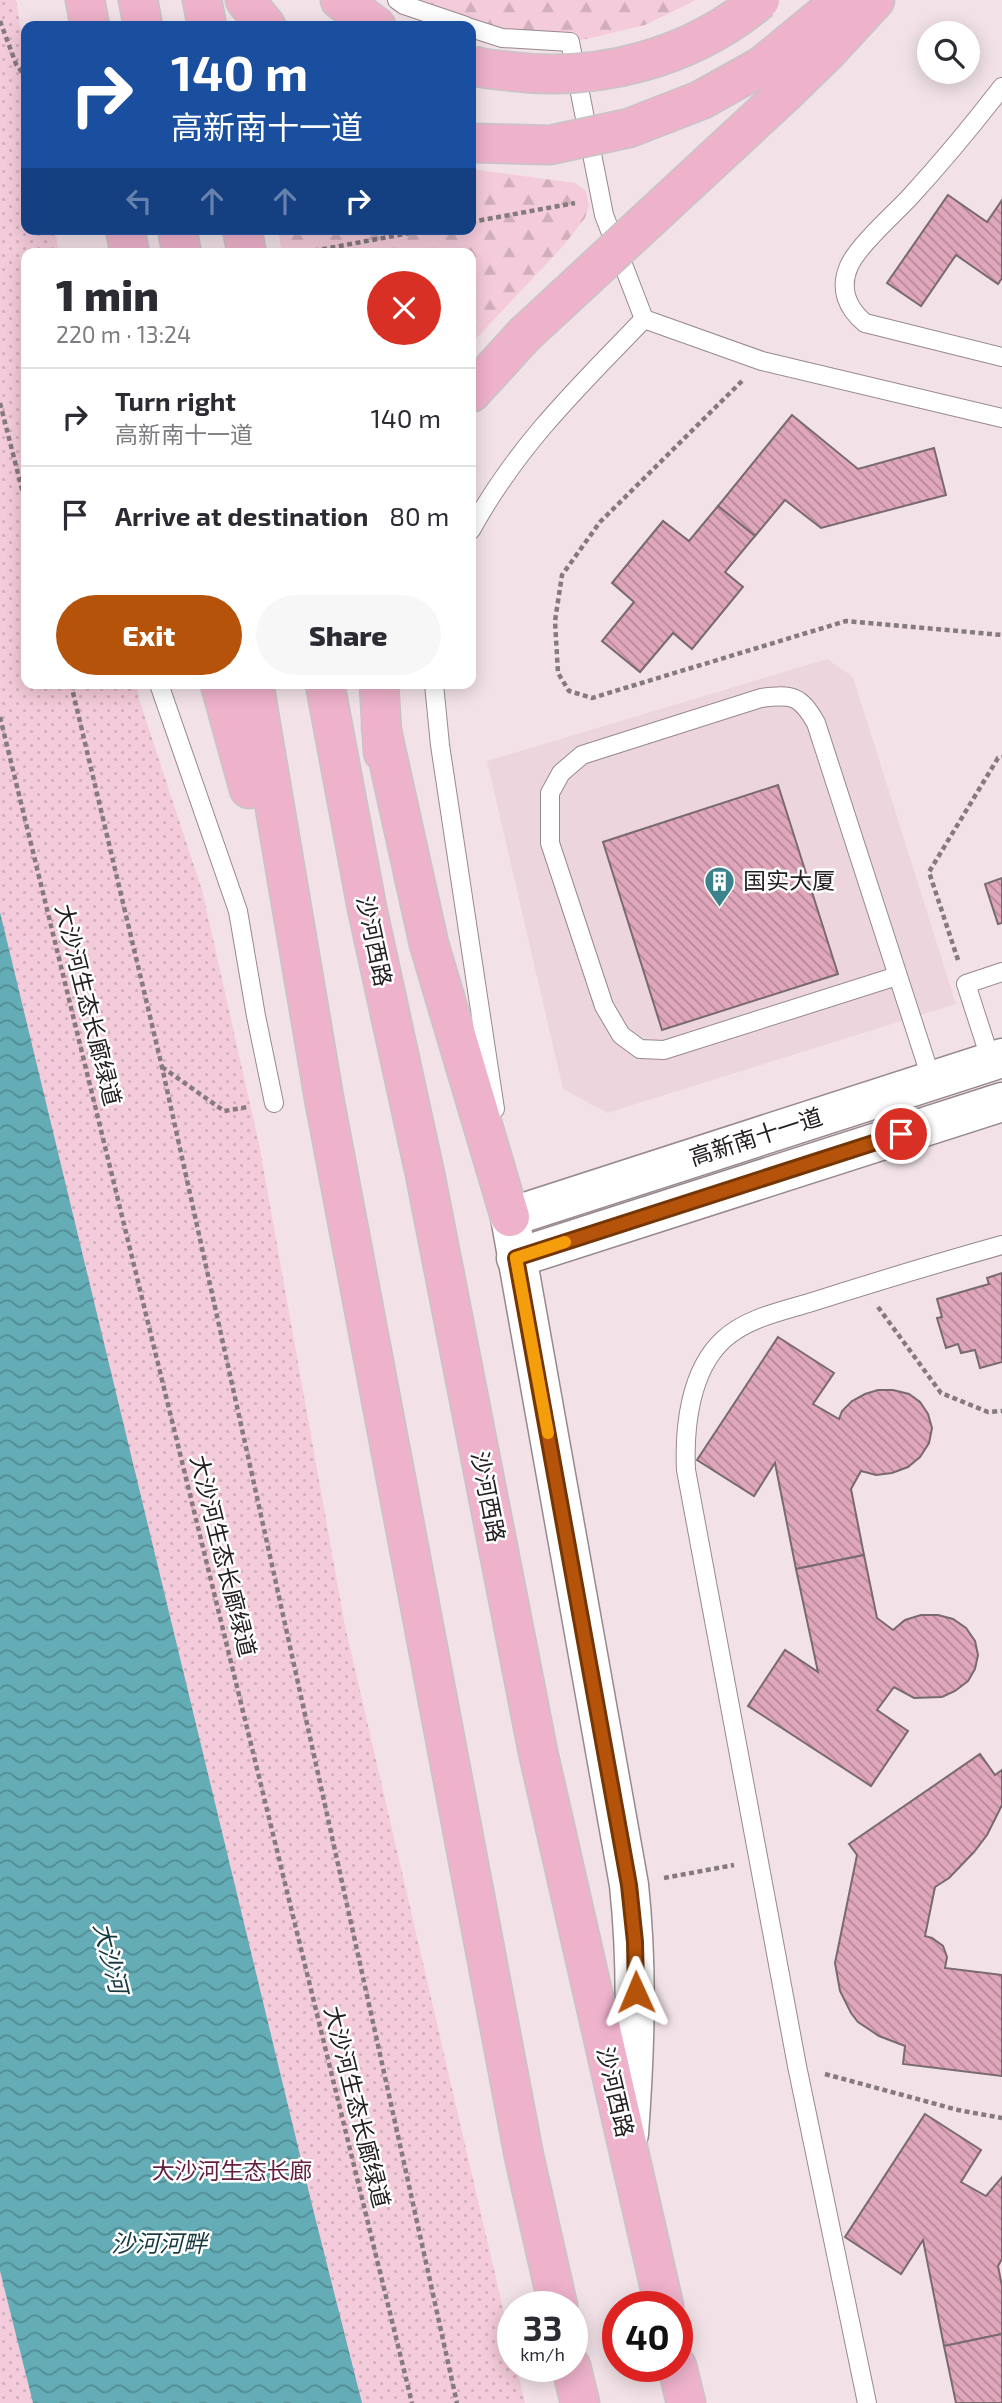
<!DOCTYPE html>
<meta charset="utf-8">
<style>
body{margin:0;font-family:"Exo 2","Noto Sans SC",sans-serif;background:#f7f7f7;color:#2b2b33;height:100vh;display:flex;flex-direction:column;font-size:26px;white-space:nowrap}
*{box-sizing:border-box;margin:0}
p{font-size:23px;color:#7c7c81}
.icon{flex:none;width:38px;height:38px;fill:none;stroke:currentColor;stroke-width:2;stroke-linecap:round;stroke-linejoin:round}
.map{position:relative;flex:1;overflow:hidden}
.panel{position:absolute;left:21px;top:248px;width:455px;height:441px;display:flex;flex-direction:column;background:#fff;border-radius:14px;box-shadow:0 4px 18px #0003}
.panel>*{flex:none}
.banner{position:absolute;left:21px;top:21px;width:455px;height:214px;border-radius:14px;box-shadow:0 4px 18px #0003;background:#1a4fa0;color:#fff;overflow:hidden}
.fabs{position:absolute;left:917px;top:21px;display:grid;gap:14px}
.fabs a{display:grid;place-items:center;width:63px;height:63px;border-radius:50%;background:#fff;box-shadow:0 4px 18px #0003;font-size:35px}
.speed{position:absolute;left:497px;top:2291px;display:flex;gap:14px;font-size:35px;font-weight:700;text-align:center}
.speed>*{display:grid;place-content:center;width:91px;height:91px;border-radius:50%;background:#fff;box-shadow:0 4px 18px #0003;line-height:1}
.speed small{font-size:18px;font-weight:400}
.speed .limit{border:10px solid #d22;background:#fff;color:#111}
.pin{position:absolute;display:grid;place-items:center;width:60px;height:60px;color:#fff;margin:-30px;border:4px solid #fff;border-radius:50%;box-shadow:0 2px 7px #0007}
.me{position:absolute;width:77px;margin:-38px;rotate:359deg;stroke-linejoin:round;filter:drop-shadow(0 0 5px #0008)}
.turn{display:flex;align-items:center;gap:24px;height:147px;padding:0 35px;font-size:32px}
.turn .icon{width:91px;height:91px;stroke-width:2.5}
.turn b{display:block;font-size:49px;line-height:60px}
.lanes{display:flex;align-items:center;height:66px;padding:0 35px;background:#0003;justify-content:center;gap:35px;direction:ltr}
.lanes .off{opacity:.35}
.round{display:grid;place-items:center;flex:none;width:74px;height:74px;border-radius:37px;background:#f7f7f7}
.headline{display:flex;align-items:center;justify-content:space-between;height:119px;padding:0 35px}
h1{font-size:42px;font-weight:800;line-height:52px}
.cta{display:flex;gap:14px;margin-top:auto;padding:14px 35px}
.cta a{flex:1;height:80px;border-radius:42px;background:#b45309;color:#fff;font-size:28px;font-weight:800;line-height:80px;text-align:center}
.cta a+a{background:#f7f7f7;color:#2b2b33}
ul{padding:0;list-style:none}
li{display:flex;align-items:center;gap:21px;height:98px;padding:0 35px;border-top:2px solid #e1e1e2}
li div{flex:1}
li b{display:block;font-size:26px}
li em{font-style:normal}
.map>svg:first-child{display:block}
.built{fill:#edd5dd}
.green{fill:url(#green-dots)}
.forest{fill:url(#forest-firs)}
.water{fill:url(#water-waves)}
.building{fill:url(#building-back-hatch);stroke:#786a6f;stroke-width:2}
.lines{fill:none;stroke-linecap:round;stroke-linejoin:round}
.service-casing{stroke:#97898e;stroke-width:20}
.tertiary-casing{stroke:#97898e;stroke-width:41}
.primary-casing{stroke:#c6c5c6;stroke-width:41}
.path{stroke:#857a7e;stroke-width:4.5;stroke-dasharray:5 3.5;stroke-linecap:butt}
.service{stroke:#fff;stroke-width:18}
.tertiary{stroke:#fff;stroke-width:38}
.primary{stroke:#eeb2cb;stroke-width:38}
.primary-bridge-casing{stroke:#c6c5c6;stroke-width:41;stroke-linecap:butt}
.primary-bridge{stroke:#eeb2cb;stroke-width:38}
.route-casing{stroke:#753606;stroke-width:18}
.route{stroke:#b45309;stroke-width:12}
.slow{stroke:#f59e0b;stroke-width:12}
.labels{text-anchor:middle;stroke-width:5;stroke-linejoin:round;paint-order:stroke}
.poi-label{font-size:23px;fill:#252022;stroke:#fff;text-anchor:start}
.street-label{font-size:23px;fill:#252022;stroke:#fff}
.park-label{font-size:23px;fill:#642040;stroke:#fff}
.water-label{font-size:24px;font-style:italic;fill:#163a3f;stroke:#fff}
</style>
<div class="map">
<svg width="1002" height="2403" viewBox="0 0 1002 2403">
<defs>
<pattern id="green-dots" width="8" height="8" patternUnits="userSpaceOnUse" patternTransform="scale(1.75)"><rect width="8" height="8" fill="#f4cbda"/><path d="M2 2h.1M6 6h.1" fill="none" stroke="#d1aebb" stroke-width="1.8" stroke-linecap="round"/></pattern>
<pattern id="forest-firs" width="22" height="20" patternUnits="userSpaceOnUse" patternTransform="scale(1.75)"><rect width="22" height="20" fill="#f4cbda"/><path d="M5 1l3.5 6h-7zM16 11l3.5 6h-7z" fill="#d1aebb"/></pattern>
<pattern id="water-waves" width="16" height="10" patternUnits="userSpaceOnUse" patternTransform="scale(1.75)"><rect width="16" height="10" fill="#64adb6"/><path d="M0 5q4-4 8 0t8 0" fill="none" stroke="#528c94"/></pattern>
<pattern id="building-back-hatch" width="6" height="6" patternUnits="userSpaceOnUse" patternTransform="scale(1.75)"><rect width="6" height="6" fill="#e0a6bc"/><path d="M-1 5l2 2M0 0l6 6M5-1l2 2" fill="none" stroke="#b58798"/></pattern>
</defs>
<rect width="100%" height="100%" fill="#f2e2e8"/>
<path class="built" d="M827,659L853,677L956,1004L607,1113L563,1089L487,761Z"/>
<path class="green" d="M0,0H16L26,62V229H55L59,254H26V684H137L139,699L202,890L259,1144L345,1626L513,2352V2366H516L525,2403H0Z"/>
<g class="forest">
<path d="M392,0H696L645,25L582,40L518,41Z"/>
<path d="M471,169L575,183L586,191L589,205L585,218L563,246L471,344V254H282L278,229H471Z"/>
</g>
<path class="water" d="M0,912L313,2209L362,2403H33L0,2271Z"/>
<g class="building">
<path d="M948,195L987,222L1002,200V278L998,284L956,255L921,306L887,283Z"/>
<path d="M792,415L858,469L934,448L946,495L821,528L785,500L755,536L718,506Z"/>
<path d="M718,506L755,536L725,572L743,587L692,649L673,633L640,672L602,641L634,602L612,583L663,521L689,541Z"/>
<path d="M778,785L838,974L662,1030L603,842Z"/>
<path d="M1002,878V923L998,924L985,884Z"/>
<path d="M1002,1273V1362L980,1368L975,1350L961,1353L958,1344L946,1348L937,1318L942,1317L937,1299L989,1284L987,1278Z"/>
<path d="M778,1337L834,1373L813,1404L839,1419L842,1411L852,1401L865,1394L878,1390H893L909,1394L920,1402L928,1414L932,1428L929,1443L920,1457L908,1467L892,1473L876,1475L861,1471L851,1489L864,1555L796,1569L775,1463L754,1496L697,1460Z"/>
<path d="M864,1555L877,1618L893,1630L905,1620L921,1615H938L953,1619L966,1628L975,1641L978,1655L975,1669L968,1681L955,1691L942,1697L914,1698L894,1687L877,1710L908,1731L871,1786L748,1706L785,1650L818,1672L796,1569Z"/>
<path d="M980,1754L995,1775L1002,1770V1805L987,1835L974,1852L949,1878L935,1887L925,1936L932,1938L943,1946L947,1957L945,1968L1002,1975V2076L903,2064L905,2046L879,2036L858,2022L851,2013L840,1991L835,1963L857,1855L849,1844Z"/>
<path d="M925,2114L981,2150L961,2182L986,2196L1002,2177V2259L998,2266L1002,2286V2334L944,2346L923,2240L901,2274L845,2237Z"/>
<path d="M1002,2334V2403H956L944,2346Z"/>
</g>
<g class="lines">
<defs>
<g id="service">
<path d="M397,0L404,5L466,26"/>
<path d="M471,28L502,38L570,42L604,215L644,319L762,361L1002,418"/>
<path d="M1002,87C972,126 942,162 909,198C893,215 858,246 849,266C839,289 847,308 865,323L1002,357"/>
<path d="M471,530C517,446 578,387 644,319"/>
<path d="M159,684L238,911L256,1016L274,1103"/>
<path d="M434,684L440,745L495,1109"/>
<path d="M897,976L664,1050L640,1049L621,1035L604,1006L550,843V793L561,773L582,755L761,698C792,694 800,695 816,723L932,1081"/>
<path d="M991,1061L966,984L1002,972"/>
<path d="M867,2403L797,2066L686,1470C684,1427 690,1371 723,1340C746,1318 783,1311 812,1302C875,1282 938,1263 1002,1245"/>
</g>
<g id="tertiary">
<path d="M516,1258L1002,1102"/>
<path d="M629,2134C635,2050 638,1969 629,1885L510,1217L1002,1058"/>
</g>
<g id="primary">
<path d="M85,0L90,26"/>
<path d="M138,0L143,26"/>
<path d="M202,0L207,26"/>
<path d="M245,0L266,26"/>
<path d="M340,0L376,26"/>
<path d="M762,66L842,0"/>
<path d="M785,93L828,51L875,0"/>
<path d="M125,229L130,254"/>
<path d="M177,229L182,254"/>
<path d="M242,229L247,254"/>
<path d="M471,393L524,335"/>
<path d="M220,684L249,789"/>
<path d="M254,684L324,1098L524,2156L558,2306"/>
<path d="M325,684L367,908L425,1174L538,1752L664,2306"/>
<path d="M379,684L383,752"/>
<path d="M381,727L429,944L510,1217"/>
<path d="M571,2366L580,2403"/>
<path d="M677,2366L686,2403"/>
</g>
</defs>
<use href="#service" class="service-casing"/>
<use href="#tertiary" class="tertiary-casing"/>
<use href="#primary" class="primary-casing"/>
<g class="path">
<path d="M0,21L16,64L26,78"/>
<path d="M471,222L575,203"/>
<path d="M297,254L431,229"/>
<path d="M742,381L600,522L562,575L555,621L558,673L569,691L592,698L846,621L1002,635"/>
<path d="M0,403L26,505"/>
<path d="M71,684L162,1067L457,2403"/>
<path d="M0,717L412,2403"/>
<path d="M958,960L929,872L998,758L1002,757"/>
<path d="M162,1067L224,1111L248,1107"/>
<path d="M878,1307L941,1393L988,1412L1002,1411"/>
<path d="M664,1878L734,1865"/>
<path d="M825,2074L958,2110L1002,2118"/>
</g>
<use href="#service" class="service"/>
<use href="#tertiary" class="tertiary"/>
<use href="#primary" class="primary"/>
<defs>
<g id="primary-bridge">
<path d="M471,65C483,69 495,70 508,71C597,83 691,58 760,0"/>
<path d="M475,143L550,145L629,128L701,100L762,66"/>
<path d="M524,335L785,93"/>
</g>
</defs>
<use href="#primary-bridge" class="primary-bridge-casing"/>
<use href="#primary-bridge" class="primary-bridge"/>
</g>
<g class="lines">
<defs>
<path id="route" d="M636,1992L635,1942L629,1885L516,1258L901,1134"/>
</defs>
<use href="#route" class="route-casing"/>
<use href="#route" class="route"/>
<path class="slow" d="M548,1433L516,1258L565,1242"/>
</g>
<defs>
<symbol id="building-pin" viewBox="-11 -11 22 30"><path d="M0 17L-7.5 6A9.5 9.5 0 1 1 7.5 6Z" fill="#3b828b" stroke="#fff"/><path d="M-4-6H4V6H1V3H-1V6H-4ZM-2.5-4.3h1.7v1.8h-1.7ZM.8-4.3h1.7v1.8H.8ZM-2.5-1h1.7V.8h-1.7ZM.8-1h1.7V.8H.8Z" fill="#fff"/></symbol>
</defs>
<g fill-rule="evenodd">
<use href="#building-pin" x="702" y="864" width="35" height="47"/>
</g>
<g class="labels">
<g class="poi-label">
<text x="743" y="889">国实大厦</text>
</g>
<g class="street-label">
<text transform="translate(374 941) rotate(78)" y="8">沙河西路</text>
<text transform="translate(88 1005) rotate(76)" y="8">大沙河生态长廊绿道</text>
<text transform="translate(756 1137) rotate(-18)" y="8">高新南十一道</text>
<text transform="translate(488 1497) rotate(79)" y="8">沙河西路</text>
<text transform="translate(223 1556) rotate(76)" y="8">大沙河生态长廊绿道</text>
<text transform="translate(615 2092) rotate(77)" y="8">沙河西路</text>
<text transform="translate(357 2107) rotate(76)" y="8">大沙河生态长廊绿道</text>
</g>
<g class="park-label">
<text x="232" y="2179">大沙河生态长廊</text>
</g>
<g class="water-label">
<text transform="translate(110 1958) rotate(76)" y="8">大沙河</text>
<text x="159" y="2252">沙河河畔</text>
</g>
</g>
</svg>
<div class="fabs">
<a><svg class="icon" aria-label="search" viewBox="0 0 24 24"><circle cx="10" cy="10" r="6"/><path d="M15 15l6 6"/></svg></a>
</div>
<div class="speed"><div>33<small>km/h</small></div><div class="limit">40</div></div>
<div class="pin" style="left:901px;top:1134px;background:#d93025"><svg class="icon" aria-label="arrive" viewBox="0 0 24 24"><path d="M6 21V4h12l-3 4 3 4H6"/></svg></div>
<svg class="me" style="left:636px;top:1992px" viewBox="-20 -20 40 40"><path d="M0-17L14 15 0 8-14 15z" fill="#b45309" stroke="#fff" stroke-width="4"/></svg>
<div class="banner">
<div class="turn"><svg class="icon" aria-label="right" viewBox="0 0 24 24"><path d="M7 20v-9h11M14 6l5 5-5 5"/></svg><div><b>140 m</b>高新南十一道</div></div>
<div class="lanes"><svg class="icon off" aria-label="left" viewBox="0 0 24 24"><path d="M17 20v-9H6M10 6l-5 5 5 5"/></svg><svg class="icon off" aria-label="ahead" viewBox="0 0 24 24"><path d="M12 20V5M6 11l6-6 6 6"/></svg><svg class="icon off" aria-label="ahead" viewBox="0 0 24 24"><path d="M12 20V5M6 11l6-6 6 6"/></svg><svg class="icon" aria-label="right" viewBox="0 0 24 24"><path d="M7 20v-9h11M14 6l5 5-5 5"/></svg></div>
</div>
<section class="panel">
<div class="headline"><div><h1>1 min</h1><p>220 m · 13:24</p></div><a class="round" style="background:#d93025;color:#fff"><svg class="icon" aria-label="close" viewBox="0 0 24 24"><path d="M6 6l12 12M18 6L6 18"/></svg></a></div>
<ul>
<li><svg class="icon" aria-label="right" viewBox="0 0 24 24"><path d="M7 20v-9h11M14 6l5 5-5 5"/></svg><div><b>Turn right</b><p>高新南十一道</p></div><em>140 m</em></li>
<li><svg class="icon" aria-label="arrive" viewBox="0 0 24 24"><path d="M6 21V4h12l-3 4 3 4H6"/></svg><div><b>Arrive at destination</b></div><em>80 m</em></li>
</ul>
<div class="cta"><a>Exit</a><a>Share</a></div>
</section>
</div>
